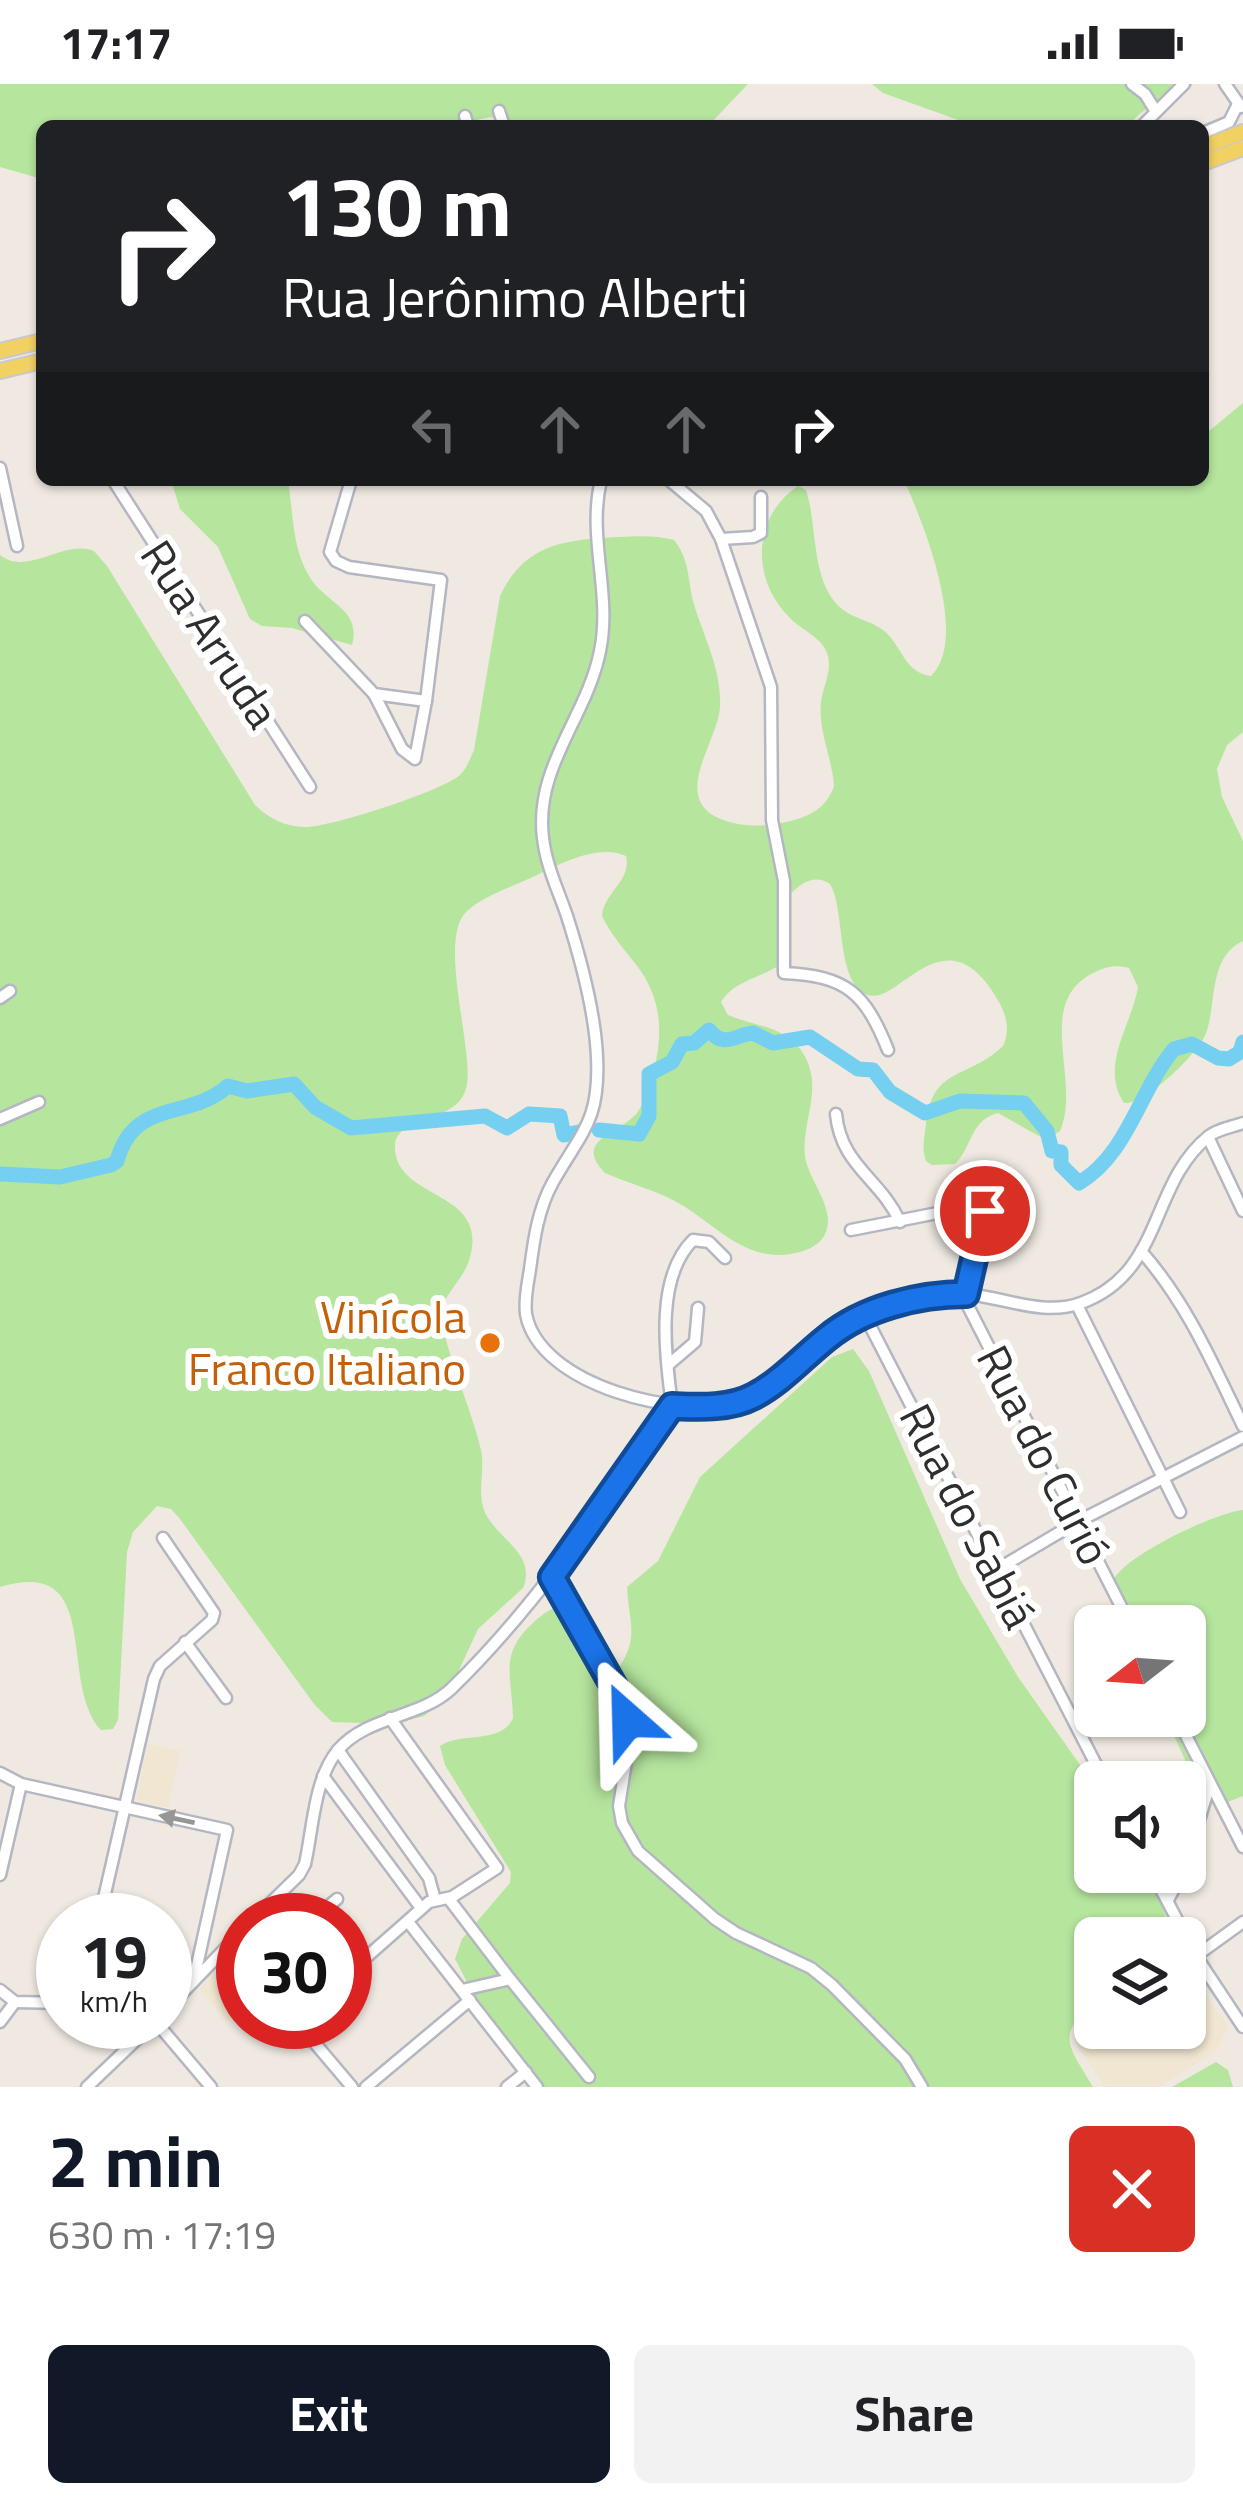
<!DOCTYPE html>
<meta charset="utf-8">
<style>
body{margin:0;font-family:"Titillium Web",sans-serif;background:#f2f2f2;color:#202124;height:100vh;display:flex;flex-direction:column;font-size:45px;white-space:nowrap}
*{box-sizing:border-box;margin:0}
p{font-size:39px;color:#757577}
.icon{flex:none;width:66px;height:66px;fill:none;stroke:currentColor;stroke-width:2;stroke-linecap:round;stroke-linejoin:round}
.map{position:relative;height:2003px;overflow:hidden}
.sheet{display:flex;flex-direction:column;background:#fff;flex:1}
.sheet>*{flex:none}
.hud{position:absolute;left:36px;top:36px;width:1173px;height:366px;border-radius:18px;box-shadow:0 3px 9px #0004;background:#202124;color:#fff;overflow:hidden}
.needle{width:78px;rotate:253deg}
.fabs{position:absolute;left:1074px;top:1521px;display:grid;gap:24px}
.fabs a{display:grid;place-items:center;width:132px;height:132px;border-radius:18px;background:#fff;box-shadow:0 3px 9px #0004;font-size:60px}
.speed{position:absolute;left:36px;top:1809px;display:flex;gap:24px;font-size:60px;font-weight:700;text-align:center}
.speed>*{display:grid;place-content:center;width:156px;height:156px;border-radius:50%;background:#fff;box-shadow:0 3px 9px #0004;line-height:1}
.speed small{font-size:30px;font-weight:400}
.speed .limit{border:18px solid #d22;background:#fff;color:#111}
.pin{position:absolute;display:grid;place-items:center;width:102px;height:102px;color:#fff;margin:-51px;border:6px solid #fff;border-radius:50%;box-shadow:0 3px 12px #0007}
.me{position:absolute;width:132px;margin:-66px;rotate:335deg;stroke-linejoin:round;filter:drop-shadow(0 0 9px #0008)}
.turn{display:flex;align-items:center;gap:42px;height:252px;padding:0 48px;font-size:54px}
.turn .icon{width:156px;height:156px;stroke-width:2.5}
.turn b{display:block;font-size:84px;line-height:102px}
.lanes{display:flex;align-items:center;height:114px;padding:0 48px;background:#0003;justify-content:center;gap:60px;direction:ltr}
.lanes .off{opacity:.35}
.round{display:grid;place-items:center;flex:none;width:126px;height:126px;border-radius:18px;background:#f2f2f2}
.summary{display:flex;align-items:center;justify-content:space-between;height:204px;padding:0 48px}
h1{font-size:72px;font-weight:700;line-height:90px;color:#111827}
.primary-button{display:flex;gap:24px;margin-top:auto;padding:24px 48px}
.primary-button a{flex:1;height:138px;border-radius:18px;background:#111827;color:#fff;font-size:48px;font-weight:700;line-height:138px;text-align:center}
.primary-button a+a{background:#f2f2f2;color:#202124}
.status{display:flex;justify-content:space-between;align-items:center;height:84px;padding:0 60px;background:#fff;direction:ltr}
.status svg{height:33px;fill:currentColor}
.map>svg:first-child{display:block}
.education{fill:#f0e6d1}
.green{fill:#b6e59e}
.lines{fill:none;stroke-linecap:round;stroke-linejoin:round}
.river{stroke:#75cff0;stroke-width:15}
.minor-casing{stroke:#b4b7c1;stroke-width:15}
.major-casing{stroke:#c9c9c9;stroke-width:18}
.minor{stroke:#fff;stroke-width:10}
.major{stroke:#f2d163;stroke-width:14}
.oneway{fill:#969696}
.route-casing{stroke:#114b97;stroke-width:30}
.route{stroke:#1a73e8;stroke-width:21}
.food-dot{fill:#e8710a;stroke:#fff;stroke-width:4.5}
.labels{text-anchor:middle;stroke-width:12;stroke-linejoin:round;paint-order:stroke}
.street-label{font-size:45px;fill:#2e2e2e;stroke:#fff}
.food-label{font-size:45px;fill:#c56008;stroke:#fff;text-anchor:end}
</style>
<div class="status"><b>17:17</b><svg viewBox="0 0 49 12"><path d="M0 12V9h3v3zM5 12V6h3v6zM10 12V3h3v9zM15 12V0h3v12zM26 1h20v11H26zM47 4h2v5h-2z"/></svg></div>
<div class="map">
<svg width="1243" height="2003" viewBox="0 0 1243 2003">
<rect width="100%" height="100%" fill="#efe9e1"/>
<g class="education">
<path d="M148,1660L180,1667L168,1723L136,1717Z"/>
<path d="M1185,1883L1228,1942L1215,1968L1159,2003H1105L1076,1959L1098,1944H1185Z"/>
<path d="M216,1887L243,1918V1924L227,1938L199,1905Z"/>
</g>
<g class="green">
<path d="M0,0H748L708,42H527L490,33L450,42H42V95L0,83Z"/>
<path d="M872,0H1193C1174,19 1142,18 1130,42H975L883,9Z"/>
<path d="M1243,319V648L1227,661L1217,685L1222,713L1243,757V857C1208,873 1217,919 1206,949C1200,968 1144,1022 1124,1019C1099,981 1132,941 1138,903L1129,884C1115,880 1105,883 1093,889C1033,920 1082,996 1060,1047L1046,1056L998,1029C970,1036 973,1062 955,1080L932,1081L926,1077C921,1063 925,1053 926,1039C933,982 967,996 1003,962C1010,947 1007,933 999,918C946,823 899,922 868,911C835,899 846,827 830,800C814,789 799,800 788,813V874C768,894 737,893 721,918L728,931C753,942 784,942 801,966C826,1003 801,1034 805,1073C809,1097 837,1126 825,1150C818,1166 793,1171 777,1171C736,1170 708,1134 673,1116C651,1105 628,1099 605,1089C572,1055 620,1050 637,1029C642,1022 646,1012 649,1004C662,963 666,923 640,886C627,868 612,853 602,832C604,808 632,797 626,772C599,760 564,778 539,790C517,801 484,811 466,828C438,856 473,963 467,1000C461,1041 397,1030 395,1061C393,1117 489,1104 470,1173C465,1194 446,1207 440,1229C448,1276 470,1320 481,1366C485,1385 478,1405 483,1423C492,1454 538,1467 523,1504L478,1545L448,1610L424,1632L393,1640L332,1638L314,1620L180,1435L171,1425L157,1422L133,1448L127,1468L118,1636L113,1645L101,1646C57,1598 105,1471 0,1503V471C28,493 63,455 94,467L107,482L255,721C269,735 286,743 306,743C331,743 442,707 460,691C467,684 470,675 474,666L500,512C525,459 565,456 618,453C638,452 655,451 674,456C689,474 688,495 693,517C703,552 722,585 720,623C718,658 668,716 723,736C742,743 766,743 786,738C809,733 826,725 834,702C832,673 818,647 821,618C823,603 832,587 828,572C824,554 801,546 789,533C751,495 752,433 798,402L806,406C818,442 810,499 842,525C857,537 878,537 891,554C904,570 908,589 931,592C970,554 923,438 904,396H1203V352Z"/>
<path d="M171,396H288C293,427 292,464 309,492C324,519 362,524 352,561L292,544L262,542L250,535L218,463L180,425Z"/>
<path d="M853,1265L869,1287L960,1495L1018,1593L1095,1702V1788H1152L1172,1854H1095V1921C1052,1950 1072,1966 1093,2003H541L481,1925L455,1875L462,1855L510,1799L511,1788L445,1681L440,1662C462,1647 501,1661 513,1634C512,1590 498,1570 535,1537C546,1528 553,1522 568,1521L606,1587L614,1591C641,1554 629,1541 627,1503L658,1477L700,1393L832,1273Z"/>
<path d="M1243,1426V1712L1218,1722L1206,1715L1198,1704L1165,1632H1185V1542H1124C1118,1530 1108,1511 1113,1497C1123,1472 1217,1428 1243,1426Z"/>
<path d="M1216,1978L1228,1986L1233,2003H1172Z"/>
</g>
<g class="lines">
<g class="river">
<path d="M599,1046L639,1050L649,1032V990L672,978L682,960L694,959L709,946C724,965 735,951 753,949L773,959L810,953L858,985L873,986L890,1008L925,1029L960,1017L1024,1019L1047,1047L1052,1067L1061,1068V1081L1079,1099C1128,1070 1139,1007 1174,965L1192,960L1218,974L1229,975L1240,968L1243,958"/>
<path d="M0,1090L60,1093L111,1081L117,1077C134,1014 188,1037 228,1002L247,1007L294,1000L315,1023L351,1044L485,1032L507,1044L529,1030L560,1032L564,1051L579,1048"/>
</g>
<defs>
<g id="minor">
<path d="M1132,0L1145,10L1155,26"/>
<path d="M1225,0L1241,23"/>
<path d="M499,27L504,42"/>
<path d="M465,32L468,42"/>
<path d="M1142,42L1184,0"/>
<path d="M1203,49L1229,38L1238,20"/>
<path d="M0,384L17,462"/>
<path d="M113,396L310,703"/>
<path d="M601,396C587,453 612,510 600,567C587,633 534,683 543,754C546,781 558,806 567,832C581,876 595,927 597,973C600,1037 582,1047 553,1098C538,1125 534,1155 530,1185C528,1199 524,1215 526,1230C539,1302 682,1337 743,1317C776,1306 802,1273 829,1252C859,1228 900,1217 938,1211C986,1202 1034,1236 1081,1219C1164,1189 1149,1100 1209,1052C1218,1045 1232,1043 1243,1039"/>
<path d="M669,396L706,427L721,455L771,603L772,736L784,797V889C847,892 865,909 888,966"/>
<path d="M721,455L753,453L761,449V413"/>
<path d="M305,537L374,610L426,617L441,496L349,483L336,477L330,468L351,396"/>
<path d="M374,610L402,665L415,675L426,617"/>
<path d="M0,914L10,907"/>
<path d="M836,1030C841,1082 880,1094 900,1138"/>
<path d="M0,1035L39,1018"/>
<path d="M1208,1053L1243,1127"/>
<path d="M851,1146L963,1124L985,1127L966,1210L968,1222L1131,1542"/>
<path d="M1141,1167C1187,1219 1213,1280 1243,1342"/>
<path d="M1077,1221L1180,1428"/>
<path d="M864,1230L1105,1698"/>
<path d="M668,1281L695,1258L698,1224"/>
<path d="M672,1322C666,1273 654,1195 693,1156L709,1158L725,1174"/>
<path d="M996,1486L1077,1438L1243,1353"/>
<path d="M552,1493L621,1615L630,1653L619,1722L622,1739L638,1767L715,1835L736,1849L811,1884L832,1901L905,1975L922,2003"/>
<path d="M185,1558L226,1614"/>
<path d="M1176,1632L1243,1763"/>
<path d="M338,1666L429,1794L435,1816"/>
<path d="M0,1689L21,1700L227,1746L194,1895"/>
<path d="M323,1692L421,1824"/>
<path d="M1185,1782L1210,1700"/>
<path d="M1152,1788L1196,1872L1243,1943"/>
<path d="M0,1791L21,1700"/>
<path d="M449,1815L510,1895"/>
<path d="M1168,1816L1183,1788"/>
<path d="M99,1836L154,1595L160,1582L212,1536L214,1529L163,1454"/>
<path d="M253,1836L299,1791L305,1780C313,1744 314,1695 338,1666C367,1632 420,1634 451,1605C536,1523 605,1419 672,1322"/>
<path d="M312,1836L337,1815"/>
<path d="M409,1839L537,2003"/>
<path d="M230,1860L243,1874"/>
<path d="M1196,1872L1243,1838"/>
<path d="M345,1892L429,1818L452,1813L497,1784L390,1634"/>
<path d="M0,1906L15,1918L63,1919"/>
<path d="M462,1906L510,1895L589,1993"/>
<path d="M165,1927L243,1846"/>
<path d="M0,1938L15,1918"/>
<path d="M156,1938L211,2003"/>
<path d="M297,1938L352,2003"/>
<path d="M87,2003L155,1938"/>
<path d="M366,2003L470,1916"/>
<path d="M507,2003L526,1988"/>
</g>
<g id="major">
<path d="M1203,63L1243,48"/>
<path d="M1203,79L1243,64"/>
<path d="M0,267L42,257"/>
<path d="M0,287L42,277"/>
</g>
</defs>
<use href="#minor" class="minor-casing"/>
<use href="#major" class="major-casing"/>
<use href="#minor" class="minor"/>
<use href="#major" class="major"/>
</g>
<defs><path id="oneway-solid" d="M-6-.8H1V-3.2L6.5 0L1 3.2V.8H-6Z" transform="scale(3)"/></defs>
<use class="oneway" href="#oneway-solid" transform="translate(177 1735) rotate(-168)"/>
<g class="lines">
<defs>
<path id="route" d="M628,1636L621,1615L552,1493L672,1322C698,1323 730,1325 754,1312C781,1298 803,1273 827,1254C863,1224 919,1210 966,1210L985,1127"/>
</defs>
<use href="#route" class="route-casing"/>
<use href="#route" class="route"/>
</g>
<circle class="food-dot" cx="490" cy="1259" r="12"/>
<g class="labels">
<g class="street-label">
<text transform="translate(210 550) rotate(57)" y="16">Rua Arruda</text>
<text transform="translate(1044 1371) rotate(63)" y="16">Rua do Curió</text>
<text transform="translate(968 1432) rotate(63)" y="16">Rua do Sabiá</text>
</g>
<g class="food-label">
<text x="466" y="1249">Vinícola<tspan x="466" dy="52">Franco Italiano</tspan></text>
</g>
</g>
</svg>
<div class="fabs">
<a><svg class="needle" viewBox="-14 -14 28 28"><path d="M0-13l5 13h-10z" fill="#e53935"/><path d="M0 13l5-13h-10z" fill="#757577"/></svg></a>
<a><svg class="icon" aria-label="sound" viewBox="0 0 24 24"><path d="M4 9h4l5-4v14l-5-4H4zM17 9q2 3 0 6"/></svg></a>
<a><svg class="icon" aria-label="layers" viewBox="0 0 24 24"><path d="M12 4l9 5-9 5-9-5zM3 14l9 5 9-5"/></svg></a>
</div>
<div class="speed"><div>19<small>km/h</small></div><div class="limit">30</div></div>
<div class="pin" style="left:985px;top:1127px;background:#d93025"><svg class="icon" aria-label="arrive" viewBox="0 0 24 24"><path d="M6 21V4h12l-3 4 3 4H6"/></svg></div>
<svg class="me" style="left:628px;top:1636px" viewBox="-20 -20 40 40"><path d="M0-17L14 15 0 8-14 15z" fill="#1a73e8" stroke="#fff" stroke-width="4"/></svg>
<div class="hud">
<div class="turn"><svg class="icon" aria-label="right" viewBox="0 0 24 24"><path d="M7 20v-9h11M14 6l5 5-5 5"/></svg><div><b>130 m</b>Rua Jerônimo Alberti</div></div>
<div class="lanes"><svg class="icon off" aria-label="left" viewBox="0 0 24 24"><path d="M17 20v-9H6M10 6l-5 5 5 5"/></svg><svg class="icon off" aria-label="ahead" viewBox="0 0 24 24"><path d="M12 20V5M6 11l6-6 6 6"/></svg><svg class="icon off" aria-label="ahead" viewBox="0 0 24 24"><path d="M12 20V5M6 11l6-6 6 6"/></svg><svg class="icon" aria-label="right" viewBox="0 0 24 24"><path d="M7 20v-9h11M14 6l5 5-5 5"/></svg></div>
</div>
</div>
<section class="sheet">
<div class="summary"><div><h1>2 min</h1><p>630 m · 17:19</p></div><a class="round" style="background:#d93025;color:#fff"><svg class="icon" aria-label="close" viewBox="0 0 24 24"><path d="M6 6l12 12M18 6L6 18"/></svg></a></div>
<div class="primary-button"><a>Exit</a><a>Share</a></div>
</section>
